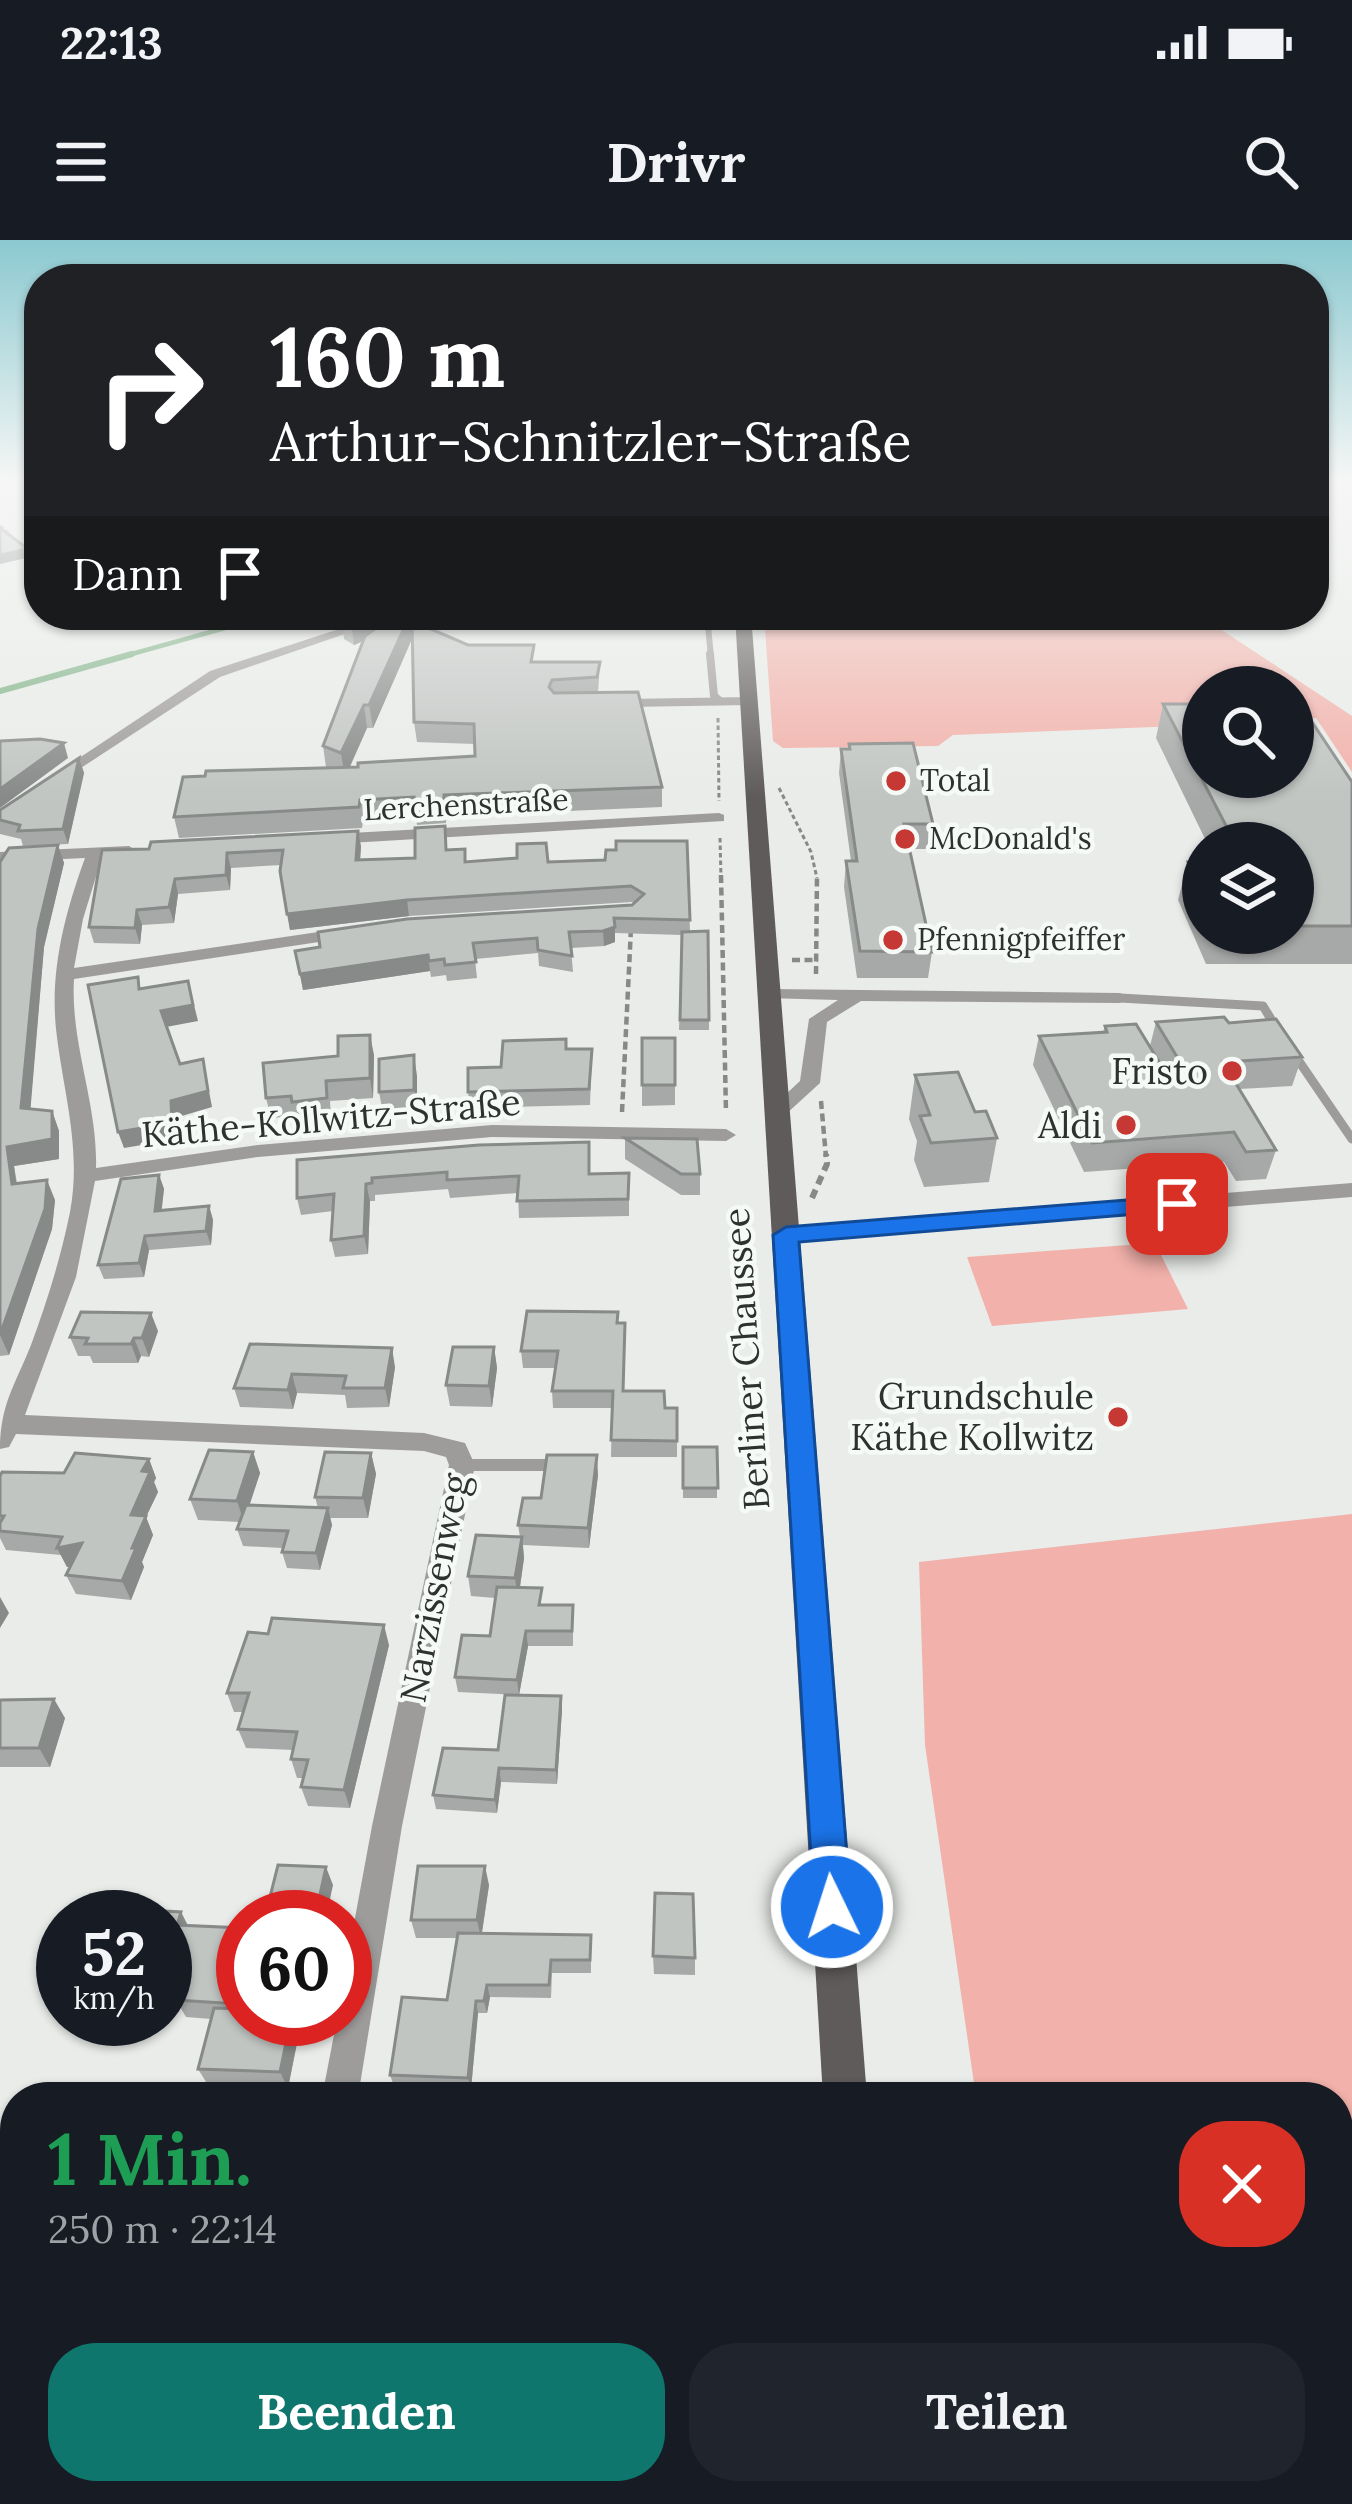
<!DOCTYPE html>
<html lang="de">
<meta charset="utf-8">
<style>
body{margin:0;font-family:Lora,serif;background:#20242c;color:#f1f3f6;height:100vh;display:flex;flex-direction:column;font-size:45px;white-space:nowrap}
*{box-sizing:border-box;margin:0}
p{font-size:39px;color:#9ea1a6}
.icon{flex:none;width:66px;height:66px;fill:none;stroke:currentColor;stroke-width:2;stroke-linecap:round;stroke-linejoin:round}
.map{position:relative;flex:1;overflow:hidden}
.drawer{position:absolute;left:0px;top:1842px;width:1353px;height:423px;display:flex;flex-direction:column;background:#171b24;border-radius:48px 48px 0 0;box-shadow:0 3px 9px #0004}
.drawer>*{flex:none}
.hud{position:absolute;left:24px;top:24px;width:1305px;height:366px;border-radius:48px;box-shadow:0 3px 9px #0004;background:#202124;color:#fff;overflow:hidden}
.buttons{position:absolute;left:1182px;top:426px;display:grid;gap:24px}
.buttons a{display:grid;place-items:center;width:132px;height:132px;border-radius:50%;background:#171b24;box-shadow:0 3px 9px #0004;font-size:60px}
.speed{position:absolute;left:36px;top:1650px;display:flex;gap:24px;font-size:60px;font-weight:700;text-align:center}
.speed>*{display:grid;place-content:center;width:156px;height:156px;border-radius:50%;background:#171b24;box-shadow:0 3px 9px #0004;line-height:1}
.speed small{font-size:30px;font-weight:400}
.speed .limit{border:18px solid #d22;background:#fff;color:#111}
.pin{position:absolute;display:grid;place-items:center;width:102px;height:102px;color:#fff;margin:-51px;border-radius:24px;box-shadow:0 6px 18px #0006}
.me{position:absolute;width:132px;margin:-66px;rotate:356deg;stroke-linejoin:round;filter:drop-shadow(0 0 9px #0008)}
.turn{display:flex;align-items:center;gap:42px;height:252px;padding:0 48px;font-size:54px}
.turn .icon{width:156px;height:156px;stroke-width:2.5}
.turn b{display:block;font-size:84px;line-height:102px}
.then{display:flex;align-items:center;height:114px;padding:0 48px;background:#0003;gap:24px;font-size:45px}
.round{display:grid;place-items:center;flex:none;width:126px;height:126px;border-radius:48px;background:#20242c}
.overview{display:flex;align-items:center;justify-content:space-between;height:204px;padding:0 48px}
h1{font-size:72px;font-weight:700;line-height:90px;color:#1e9e55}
.cta{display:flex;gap:24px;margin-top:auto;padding:24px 48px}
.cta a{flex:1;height:138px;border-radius:48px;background:#0f766e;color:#fff;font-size:48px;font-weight:700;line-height:138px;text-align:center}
.cta a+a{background:#20242c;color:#f1f3f6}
.status{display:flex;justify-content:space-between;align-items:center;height:84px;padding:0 60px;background:#171b24;direction:ltr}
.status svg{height:33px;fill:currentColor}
header{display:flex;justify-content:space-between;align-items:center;height:156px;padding:0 48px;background:#171b24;font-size:54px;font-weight:700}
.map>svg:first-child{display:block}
.green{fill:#f2b1aa}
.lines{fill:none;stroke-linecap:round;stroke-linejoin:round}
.stream-far1{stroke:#7fb286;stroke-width:4.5}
.stream{stroke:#7fb286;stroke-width:6}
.path-far2{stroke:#878987;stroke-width:3;stroke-dasharray:4.5 3;stroke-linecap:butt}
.path-far1{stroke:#878987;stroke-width:4.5;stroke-dasharray:8 4.5;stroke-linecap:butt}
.path{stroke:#878987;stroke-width:6;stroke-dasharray:9 6;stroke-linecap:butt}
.lane-far3{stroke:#9e9c9b;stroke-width:6}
.lane-far2{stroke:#9e9c9b;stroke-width:8}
.lane-far1{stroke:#9e9c9b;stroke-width:9}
.lane{stroke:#9e9c9b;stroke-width:12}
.street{fill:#9e9c9b;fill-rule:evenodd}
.primary{fill:#5f5b5a;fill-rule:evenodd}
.wall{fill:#a6a9a7;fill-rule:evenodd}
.shaded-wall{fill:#878a88}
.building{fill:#c1c5c2;stroke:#878a88;stroke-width:3}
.route{fill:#1a73e8;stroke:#114b97;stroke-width:3}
.poi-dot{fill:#c63834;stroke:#f6faf6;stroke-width:4.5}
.labels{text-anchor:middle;stroke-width:9;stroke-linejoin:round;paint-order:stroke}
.far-poi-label{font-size:30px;fill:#2f3130;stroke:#f6faf6;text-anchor:start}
.far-street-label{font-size:30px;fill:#2f3130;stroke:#f6faf6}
.poi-label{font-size:36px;fill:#2f3130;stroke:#f6faf6;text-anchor:end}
.street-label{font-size:36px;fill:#2f3130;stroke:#f6faf6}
</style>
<div class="status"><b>22:13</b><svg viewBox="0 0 49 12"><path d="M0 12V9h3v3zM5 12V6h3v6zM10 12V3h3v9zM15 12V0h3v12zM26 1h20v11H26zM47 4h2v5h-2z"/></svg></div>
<header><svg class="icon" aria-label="menu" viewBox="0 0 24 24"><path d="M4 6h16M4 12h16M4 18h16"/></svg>Drivr<svg class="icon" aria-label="search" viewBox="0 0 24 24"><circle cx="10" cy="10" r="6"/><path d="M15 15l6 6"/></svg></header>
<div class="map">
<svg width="1352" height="2264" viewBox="0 0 1352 2264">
<rect width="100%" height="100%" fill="#e9ece9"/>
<g class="green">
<path d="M764,375H1199L1352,476V532L1316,478H1293V447H1203V485L953,495L938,506L783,508L773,501Z"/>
<path d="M1155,1003L1188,1069L992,1086L967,1017Z"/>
<path d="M1352,1274V2264H1257L1255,2250H1338V1857H976L925,1505L919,1322Z"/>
</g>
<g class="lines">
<path class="stream-far1" d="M121,417L272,375"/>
<path class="stream" d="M0,451L132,414"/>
<g class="path-far2">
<path d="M0,286L39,322"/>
<path d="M718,478L719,561"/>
<path d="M779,548L811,612L817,638"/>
<path d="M720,598L721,638"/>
</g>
<g class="path-far1">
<path d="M721,635L726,872"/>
<path d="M792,720H818"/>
<path d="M816,734L817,635"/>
<path d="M821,861L826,917"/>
<path d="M622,872L631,688"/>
</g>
<path class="path" d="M812,958L827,924L826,914"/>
<path class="lane-far3" d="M707,375L711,417"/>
<g class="lane-far2">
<path d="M710,414L714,456L720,461"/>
<path d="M626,463L749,461"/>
</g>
<g class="lane-far1">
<path d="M1120,758L1263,766L1277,789"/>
<path d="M1292,811L1352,899"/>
</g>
<path class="lane" d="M463,1225H556"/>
<g class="street">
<path d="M382,375H400L220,437L61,541L49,538L210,431Z"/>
<path d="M719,573L724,575V581L332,604L324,599L332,594Z"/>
<path d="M129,606L137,611L135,614L102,617L83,679L74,728L352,687L361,692L352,697L74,739C70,803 98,864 96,928L258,905L492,885L726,889L736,895L726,901L492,897L258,917L95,941L76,1037L25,1175L424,1193L465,1203L475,1225L402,1586L358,1857H322L337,1779H345V1732L372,1586L449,1225L446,1217L424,1211L16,1194L9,1207L0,1209C0,1165 15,1145 31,1105C47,1062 61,1017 70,972C82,908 63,852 56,789C50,730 65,673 85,618L0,622V612Z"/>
<path d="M771,749L1120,753L1129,758L1120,763L861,761L827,782L820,843L785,875L778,877L768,871L800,841L809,779L838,760L765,758V750Z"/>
<path d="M1352,943V957L786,1002L775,995L786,988Z"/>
<path d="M259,2250H301L299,2264H257Z"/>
</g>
<g class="primary">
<path d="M735,375H751L867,1857H823Z"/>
<rect x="846" y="2250" width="52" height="14"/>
</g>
</g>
<g class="wall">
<path d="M322,375H425L420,377L419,384L468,405L535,422H600L598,453L662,547V567L446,576V583L417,585L416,577L363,581L362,588L179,598L174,577L326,527L323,506L363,401L354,405L344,399L342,383L325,389ZM413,397L414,482L417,502L475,504V516L350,527L367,488H373Z"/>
<path d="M606,375H660L653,384L606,381Z"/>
<path d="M1163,464L1352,542V724H1206L1178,660L1188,622H1203V693H1293V603H1207L1156,498Z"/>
<path d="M849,504L933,584L930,609H909L932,712L928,738H857L844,647L846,621H851L839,533L841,509H849Z"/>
<path d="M79,518L84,533L68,604L23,606L21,599L0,594V570Z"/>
<path d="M687,601L690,692L709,780V790H679L682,695L615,693V702L604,706L571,708L573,732L539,726L538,713L475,719L477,738L447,741L446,735L431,737L430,731L303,750L295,711L632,665L634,663L632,662L409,676L290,690L281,625L231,628L230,650L178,654L174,683L142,685L140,704L94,703L89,687L102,610L361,606L360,620L415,618L447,610L465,609L466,622H548L605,620L616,610Z"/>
<path d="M58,605L64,623L44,707L30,869L52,871L59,891V919L14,926L17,943L55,960L52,989L9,1115L0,1116V622Z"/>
<path d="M1156,782L1229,783L1302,817L1292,846L1239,849L1276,910L1266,939L1236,941L1224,922L1084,932L1033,825L1039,796L1103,792L1105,786L1150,806Z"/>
<path d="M642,798H675V865L642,866Z"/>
<path d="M567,809H592L590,865L470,868L468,852L501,827Z"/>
<path d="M374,815L373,858L330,861L331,878L296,882L295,876L271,878L266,858Z"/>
<path d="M915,835L975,872L997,898L989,942L924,947L914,920L917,901L909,879Z"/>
<path d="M417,836V871L383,873L379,852Z"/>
<path d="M625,898L700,934V955H681L625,919Z"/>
<path d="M297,920L590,934L629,933V976L519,978L518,953L450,958L448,949L375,955V961H370L368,1014L335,1017L331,1000L333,971L301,975L297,958Z"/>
<path d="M159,935L164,949L161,970L209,966L213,980L211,1005L149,1010L144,1037L104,1039L98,1025Z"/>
<path d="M618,1083H625L624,1151L665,1168H677V1217H611L612,1168H553L552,1151L555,1128H523L521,1111Z"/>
<path d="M158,1091L149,1117L141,1116L138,1123H93L90,1116H78L70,1097Z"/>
<path d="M250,1104L395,1127L389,1167L347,1168L345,1155L297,1153L293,1169L240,1167L234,1148Z"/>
<path d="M494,1107L497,1128L492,1167L450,1166L446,1145Z"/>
<rect x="683" y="1207" width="34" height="51"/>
<path d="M253,1212L260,1233L249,1265L318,1268L315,1257L371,1213L376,1234L368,1278H330L332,1285L320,1330L287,1328L282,1312L283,1308L243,1306L237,1289L240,1282L198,1280L190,1259Z"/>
<path d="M149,1219L156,1238L154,1242L158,1252L146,1277L153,1295L142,1322L144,1327L131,1360L76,1354L66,1335L71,1326L67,1327L61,1315L6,1310L0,1298V1236L64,1233Z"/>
<path d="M598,1235L589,1308L523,1305L524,1318L520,1348L543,1365H573V1406H528L519,1455L458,1452L455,1437L490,1396L495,1358L471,1356L468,1336L520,1297L518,1285L541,1258Z"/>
<path d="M389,1405L350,1568L308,1566L301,1547L304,1538H297L291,1519L293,1510L246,1508L238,1489L243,1472H234L227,1453Z"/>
<path d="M561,1456L562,1470L557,1544L501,1542L497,1573L436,1569L433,1555L498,1510Z"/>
<path d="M0,1460L65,1478L50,1527H0Z"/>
<path d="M489,1645L482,1693L591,1695V1733H552L551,1758L490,1757L487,1773H478L471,1849L394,1846L390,1835L447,1760L457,1698H416L411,1680Z"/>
<path d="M181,1672L188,1686L243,1688V1779H296L300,1788L288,1848L208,1845L198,1829L211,1779L186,1777L176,1760L180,1747L165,1746V1677Z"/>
<path d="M653,1716L695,1718V1735L654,1734Z"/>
</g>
<g class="shaded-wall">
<path d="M28,309L30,317L0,324V315Z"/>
<path d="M322,375H340L342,383L325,389Z"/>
<path d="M341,375H425L420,377V380L373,488L369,465L407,382L354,405L351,380Z"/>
<path d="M364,465L367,488L345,537L341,513Z"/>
<path d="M64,503L68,518L0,568V549Z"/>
<path d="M79,518L84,533L68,604L63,589Z"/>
<path d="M358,591L361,606L359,636L356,620Z"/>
<path d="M58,605L64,623L44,707L29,887L21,868L38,689Z"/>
<path d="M227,613L231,628L230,650L226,635Z"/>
<path d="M175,639L178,654L174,683L169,667Z"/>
<path d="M407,660L409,676L290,690L287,674Z"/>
<path d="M137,670L142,685L140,704L135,688Z"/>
<path d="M615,687V702L604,706L603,691Z"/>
<path d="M428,715L430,731L303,750L300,734Z"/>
<path d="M192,757L198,781L166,787L161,771Z"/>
<path d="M370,795L374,815L373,858L370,838Z"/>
<path d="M414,815L417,836V871L414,850Z"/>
<path d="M203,819L212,867L175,878L177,899L124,908L118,892L171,861Z"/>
<path d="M52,871L59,891V919L14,926L19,964L12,944L7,907Z"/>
<path d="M159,935L164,949L160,985L155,971Z"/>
<path d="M47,940L55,960L52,989L9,1115L0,1095Z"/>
<path d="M366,944L370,961L368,1014L364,996Z"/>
<path d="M209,966L213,980L211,1005L206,991Z"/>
<path d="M145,996L149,1010L144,1037L139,1023Z"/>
<path d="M151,1073L158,1091L149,1117L142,1098Z"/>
<path d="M134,1098L141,1116L138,1123L131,1104Z"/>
<path d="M494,1107L497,1128L492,1167L489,1146Z"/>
<path d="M392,1108L395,1127L389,1167L385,1148Z"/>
<path d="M292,1134L297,1153L293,1169L288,1150Z"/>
<path d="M253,1212L260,1233L244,1282L237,1261Z"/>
<path d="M371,1213L376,1234L368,1278L363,1258Z"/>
<path d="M597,1215L598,1235L589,1308L588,1288Z"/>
<path d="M149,1219L156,1238L154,1242L158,1252L146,1277L153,1295L142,1322L144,1327L131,1360L122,1341L132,1308L131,1275L142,1231Z"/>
<path d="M328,1268L332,1285L320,1330L316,1313Z"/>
<path d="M522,1297L524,1318L518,1359L515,1338Z"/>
<path d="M82,1303L91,1323L67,1327L57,1308Z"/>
<path d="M0,1357L9,1373L0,1388Z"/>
<path d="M384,1385L389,1405L350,1568L344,1550Z"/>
<path d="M526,1391L528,1406L519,1455L517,1440Z"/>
<path d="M561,1456L562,1470L557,1544L556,1530Z"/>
<path d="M54,1459L65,1478L50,1527L39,1508Z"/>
<path d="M499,1528L501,1542L497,1573L495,1560Z"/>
<path d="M485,1626L489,1645L481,1698L477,1680Z"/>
<path d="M326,1627L333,1645L326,1677H315Z"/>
<path d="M181,1672L190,1690L177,1685Z"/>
<path d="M487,1745L490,1757L487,1773L484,1761Z"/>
<path d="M476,1761L478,1773L471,1849L468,1838Z"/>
<path d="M85,1779H101L82,1795L76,1786Z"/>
<path d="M291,1779H296L300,1788L288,1848L280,1832Z"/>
</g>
<g class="building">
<path d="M0,288L28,309L0,315Z"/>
<path d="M341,375H363L351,380Z"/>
<path d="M395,375H410L369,465H364L341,513L323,506L365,396Z"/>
<path d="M412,381L468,405H534L531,422H600L597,437L552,440L549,447L554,453L638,452L662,547L444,555V563L414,564V557L360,560L359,567L174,577L183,537L205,536L206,531L358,527V523L475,516L474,484L414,482Z"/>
<path d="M1163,464H1203V537H1293V464H1300L1352,542V686H1293V603H1235Z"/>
<path d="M40,499L64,503L0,549V501Z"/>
<path d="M913,503L933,584H904L932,712L860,711L846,621H857L841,509H850L849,504Z"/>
<path d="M79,518L63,589L18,591L20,585L0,580V570Z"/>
<path d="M445,586L446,610L465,609V622L517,618V604L546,603L548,622L605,620L606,610H616V601H687L690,680L614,678L615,687L603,691L569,692L572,716L538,710L537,698L473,703L476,722L445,725L444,719L429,721L428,715L300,734L295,711L320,707L318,692L407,679L632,665L644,654L631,646L407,660L287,674L280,631L283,610L227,613L226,635L175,639L169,667L137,670L135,688L89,687L102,610L149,609L151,602L358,591L356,620L415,618V588Z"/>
<path d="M58,605L38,689L21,868L52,871V899L7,907L12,944L47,940L45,969L0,1095V622L9,608Z"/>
<path d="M1188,622H1203V655Z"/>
<path d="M708,691L709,780H680L682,692Z"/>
<path d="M138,737L139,749L188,741L193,765L161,771L180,824L203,819L208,851L171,861L172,883L118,892L88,745Z"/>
<path d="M1224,777L1229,783L1276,779L1302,817L1223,822L1276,910L1246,912L1234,892L1092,903L1039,796L1107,792L1105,786L1136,784L1166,833L1176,837L1182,825L1156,782Z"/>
<path d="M370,795V838L326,841L327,858L292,862L291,856L266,858L263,823L338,816V796Z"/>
<rect x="642" y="798" width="33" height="47"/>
<path d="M566,799V809H592L589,849L468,852V828L501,827L503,801Z"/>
<path d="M414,815V850L379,852V819Z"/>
<path d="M958,832L975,872L986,871L997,898L931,903L920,876L930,875L915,835Z"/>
<path d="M625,898L697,899L700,934H681Z"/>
<path d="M589,902V934L629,933L628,959L517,961L519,936L447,940V932L372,938V943L366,944L364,996L331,1000L334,954L297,958V920L479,905Z"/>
<path d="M159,935L155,971L209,966L206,991L145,996L139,1023L98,1025L121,939Z"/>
<path d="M527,1071L618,1072L617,1083H625L623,1151H664L665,1168H677V1201L611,1200L613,1151H552L558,1111H521Z"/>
<path d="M81,1072L151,1073L142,1098H134L131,1104H85L88,1098L70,1097Z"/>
<path d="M250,1104L392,1108L385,1148H343L346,1136L292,1134L288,1150L234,1148Z"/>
<path d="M453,1107H494L489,1146L446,1145Z"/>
<path d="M683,1207H717L718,1248H683Z"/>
<path d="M209,1210L253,1212L237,1261L190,1259Z"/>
<path d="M325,1212L371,1213L363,1258L315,1257Z"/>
<path d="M75,1213L149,1219L142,1231L150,1232L131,1275L146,1276L132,1308H136L122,1341L66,1335L82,1303L57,1308L62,1297L0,1291V1283L4,1276H0V1236L2,1232L64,1233Z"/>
<path d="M547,1215H597L588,1288L518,1285L523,1258H541Z"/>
<path d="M246,1265L328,1268L316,1313L282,1312L288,1291L237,1289Z"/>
<path d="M476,1295L522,1297L515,1338L468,1336Z"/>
<path d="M497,1347L542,1348L539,1365H573L572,1391H526L517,1440L455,1437L462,1395L490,1396Z"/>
<path d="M272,1378L384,1385L344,1550L301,1547L308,1520L291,1519L297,1492L238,1489L249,1453H227L248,1392L268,1394Z"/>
<path d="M505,1455L561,1456L556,1530L499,1528L495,1560L433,1555L443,1508L498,1510Z"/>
<path d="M54,1459L39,1508H0V1460Z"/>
<path d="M278,1625L326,1627L315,1677H265Z"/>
<path d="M418,1626H485L477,1680H411Z"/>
<path d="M655,1653L693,1654L695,1718L653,1716Z"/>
<path d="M146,1670L181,1672L177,1685L243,1688V1747L239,1764L176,1760L185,1730L165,1729V1677H144Z"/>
<path d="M458,1693L591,1695L590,1720H551L549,1745H487L484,1761H476L468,1838L390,1835L402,1757L447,1760Z"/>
<path d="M214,1768L243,1769V1779H291L280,1832L198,1829Z"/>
<path d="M70,1779H85L76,1786Z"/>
</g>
<linearGradient id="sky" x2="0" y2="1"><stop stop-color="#8bc9d0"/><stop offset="0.43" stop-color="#f5f6f5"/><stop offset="1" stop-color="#f5f6f5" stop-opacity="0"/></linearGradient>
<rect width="1352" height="557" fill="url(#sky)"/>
<path class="route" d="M1177,956L1189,964L1185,970L799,1002L851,1667L845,1680L832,1685L819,1680L814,1667L773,995L786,987Z"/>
<g class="poi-dot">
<circle cx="896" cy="541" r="12"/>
<circle cx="905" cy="599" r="12"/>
<circle cx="893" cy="700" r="12"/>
<circle cx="1232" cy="831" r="12"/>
<circle cx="1126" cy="885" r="12"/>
<circle cx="1118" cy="1177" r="12"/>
</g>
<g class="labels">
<g class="far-poi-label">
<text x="920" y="551">Total</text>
<text x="929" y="609">McDonald's</text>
<text x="917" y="710">Pfennigpfeiffer</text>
</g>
<g class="far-street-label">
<text transform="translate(466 565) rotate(-3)" y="10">Lerchenstraße</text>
</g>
<g class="poi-label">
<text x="1208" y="844">Fristo</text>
<text x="1102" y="898">Aldi</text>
<text x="1094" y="1169">Grundschule<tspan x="1094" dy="41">Käthe Kollwitz</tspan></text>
</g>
<g class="street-label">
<text transform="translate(331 878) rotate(-5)" y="13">Käthe-Kollwitz-Straße</text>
<text transform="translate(746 1119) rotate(-94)" y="13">Berliner Chaussee</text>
<text transform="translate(434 1348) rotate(-79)" y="13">Narzissenweg</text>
</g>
</g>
</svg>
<div class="buttons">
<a><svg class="icon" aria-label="search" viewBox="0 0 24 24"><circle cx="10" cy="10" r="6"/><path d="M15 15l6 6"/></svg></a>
<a><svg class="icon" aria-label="layers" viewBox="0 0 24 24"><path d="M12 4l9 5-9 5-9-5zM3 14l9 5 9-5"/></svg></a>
</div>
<div class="speed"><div>52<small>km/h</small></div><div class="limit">60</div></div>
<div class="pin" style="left:1177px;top:964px;background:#d93025"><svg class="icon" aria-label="arrive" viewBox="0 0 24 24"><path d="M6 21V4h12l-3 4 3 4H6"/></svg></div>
<svg class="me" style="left:832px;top:1667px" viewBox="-20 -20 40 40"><circle r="17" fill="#1a73e8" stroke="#fff" stroke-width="3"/><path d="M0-11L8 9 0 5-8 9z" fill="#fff"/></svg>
<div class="hud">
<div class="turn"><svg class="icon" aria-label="right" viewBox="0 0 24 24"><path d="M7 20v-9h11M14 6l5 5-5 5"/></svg><div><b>160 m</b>Arthur-Schnitzler-Straße</div></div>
<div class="then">Dann<svg class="icon" aria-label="arrive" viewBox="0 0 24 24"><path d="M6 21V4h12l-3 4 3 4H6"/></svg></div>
</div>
<section class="drawer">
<div class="overview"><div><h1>1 Min.</h1><p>250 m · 22:14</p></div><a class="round" style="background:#d93025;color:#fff"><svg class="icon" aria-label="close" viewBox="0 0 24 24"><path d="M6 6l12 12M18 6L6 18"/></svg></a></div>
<div class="cta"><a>Beenden</a><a>Teilen</a></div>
</section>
</div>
